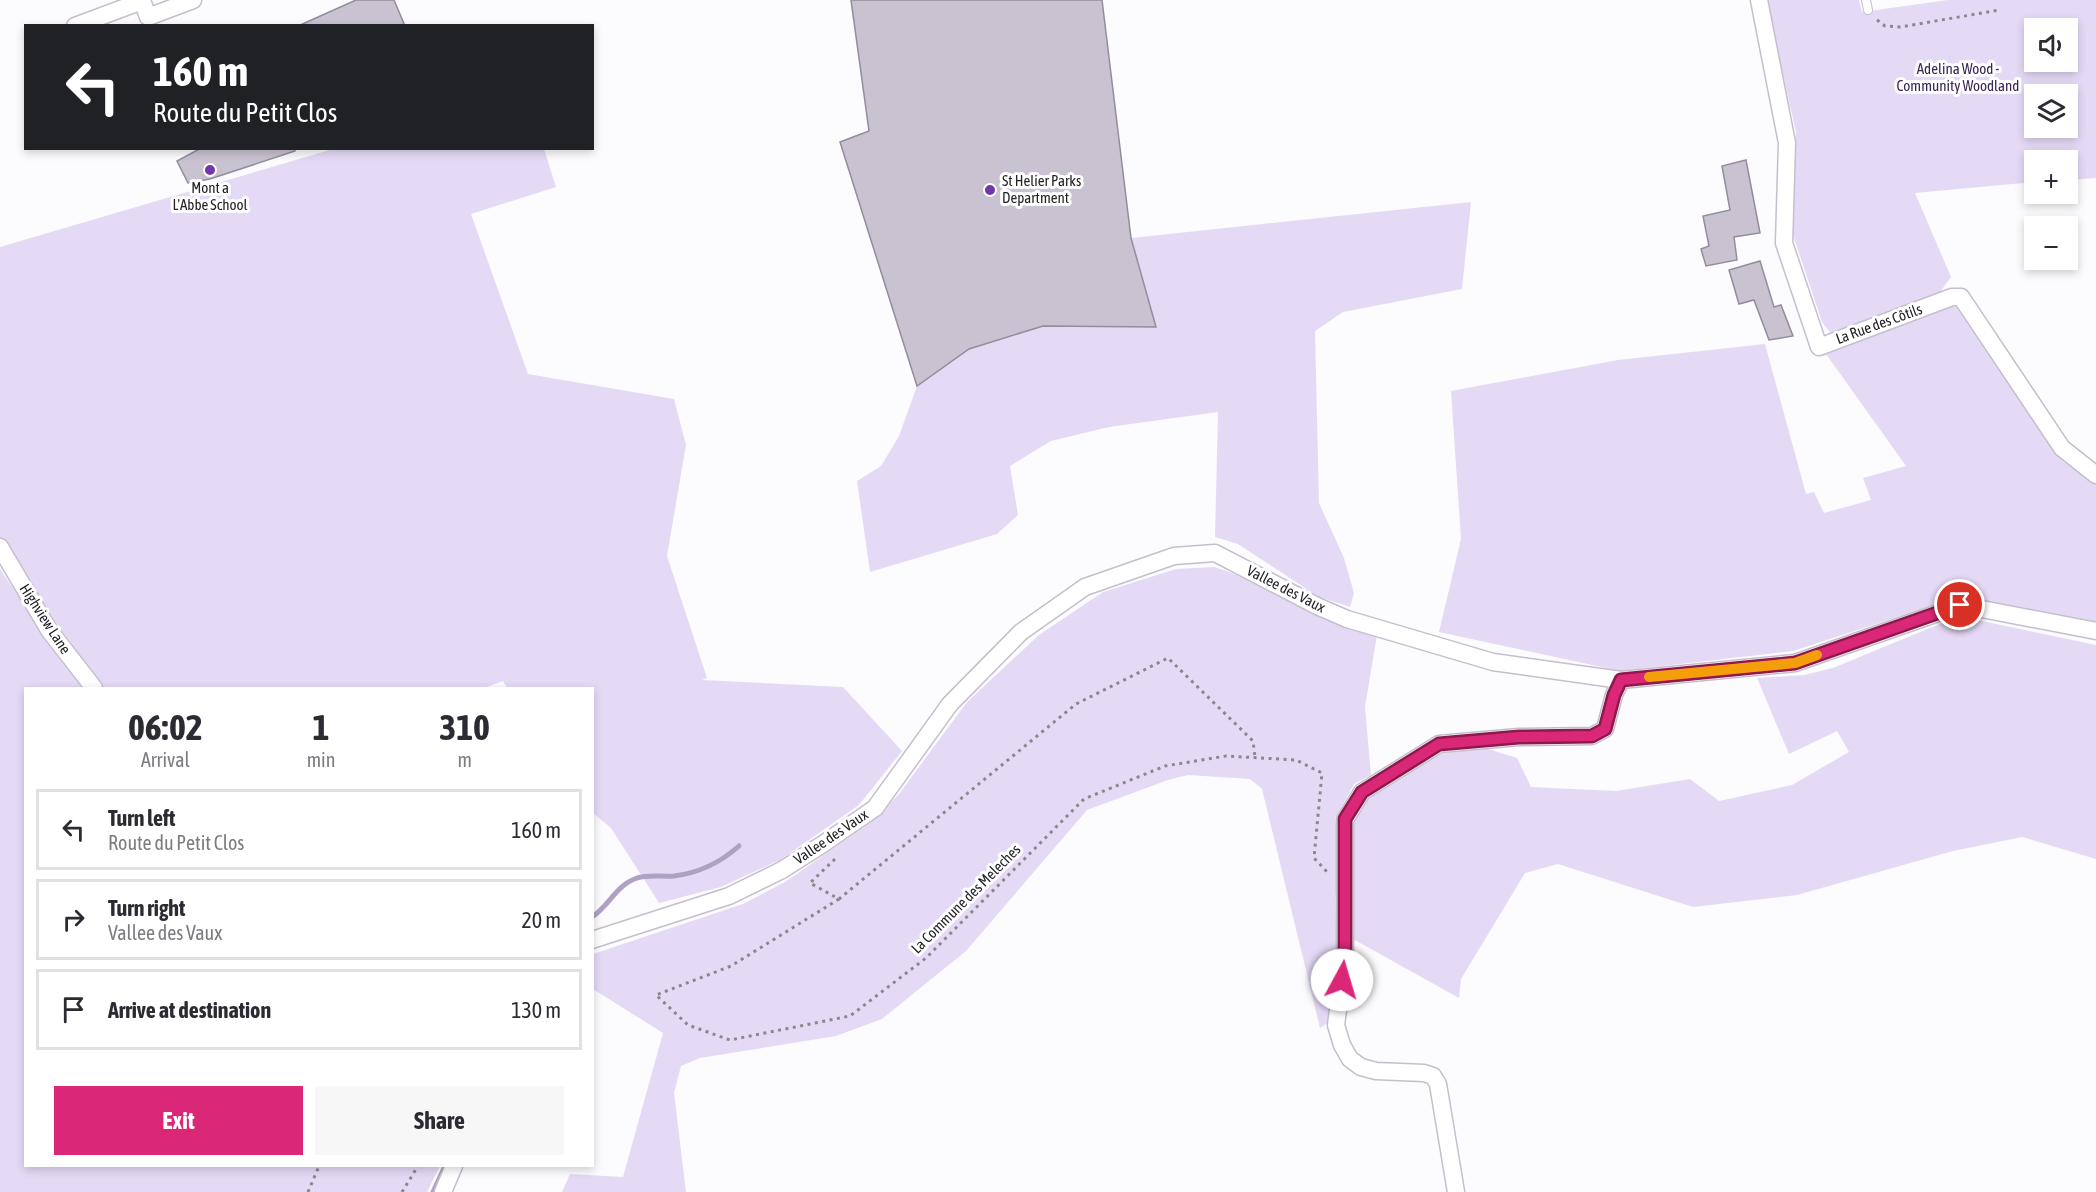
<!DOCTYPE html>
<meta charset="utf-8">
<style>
body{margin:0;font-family:"Asap Condensed",sans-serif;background:#f7f7f7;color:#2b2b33;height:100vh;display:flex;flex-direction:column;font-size:22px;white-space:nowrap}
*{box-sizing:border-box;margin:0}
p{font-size:20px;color:#7c7c81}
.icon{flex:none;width:33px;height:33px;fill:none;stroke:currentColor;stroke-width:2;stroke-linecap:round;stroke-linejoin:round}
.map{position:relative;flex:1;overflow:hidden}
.drawer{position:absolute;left:24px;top:687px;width:570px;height:480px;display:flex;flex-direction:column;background:#fff;border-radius:0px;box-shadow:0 3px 9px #0003}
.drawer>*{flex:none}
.guide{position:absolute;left:24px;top:24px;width:570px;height:126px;border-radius:0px;box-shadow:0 3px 9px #0003;background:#202124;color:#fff;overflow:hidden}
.fabs{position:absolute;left:2024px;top:18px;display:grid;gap:12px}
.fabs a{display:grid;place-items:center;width:54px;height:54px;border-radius:0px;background:#fff;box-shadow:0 3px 9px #0003;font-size:30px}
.pin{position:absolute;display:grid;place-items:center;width:51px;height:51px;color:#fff;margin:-26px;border:3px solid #fff;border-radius:50%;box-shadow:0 2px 6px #0007}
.me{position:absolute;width:66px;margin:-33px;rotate:6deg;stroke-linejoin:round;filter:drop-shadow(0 0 4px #0008)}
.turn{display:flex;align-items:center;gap:21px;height:126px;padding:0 30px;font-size:27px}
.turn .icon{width:78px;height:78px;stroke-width:2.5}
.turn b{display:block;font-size:42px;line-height:51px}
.eta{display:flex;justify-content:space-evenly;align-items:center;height:102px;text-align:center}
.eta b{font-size:36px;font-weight:700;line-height:42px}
.button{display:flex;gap:12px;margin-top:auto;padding:12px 30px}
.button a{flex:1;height:69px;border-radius:0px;background:#db2777;color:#fff;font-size:24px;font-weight:700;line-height:69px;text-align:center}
.button a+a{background:#f7f7f7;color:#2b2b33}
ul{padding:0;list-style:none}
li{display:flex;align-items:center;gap:18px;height:81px;margin:0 12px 9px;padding:0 18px;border:3px solid #e1e1e2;border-radius:0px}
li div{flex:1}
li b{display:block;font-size:22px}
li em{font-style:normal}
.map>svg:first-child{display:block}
.green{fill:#e5daf6;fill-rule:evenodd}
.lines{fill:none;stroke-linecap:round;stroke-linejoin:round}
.stream{stroke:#afa1c2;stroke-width:5}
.building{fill:#c9c3d1;stroke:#938d9b;stroke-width:1.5}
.lane-casing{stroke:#c5bfcd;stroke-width:10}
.street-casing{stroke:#c5bfcd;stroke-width:19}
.path{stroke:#8a888c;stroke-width:3;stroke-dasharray:3 4.5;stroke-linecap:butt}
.lane{stroke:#fff;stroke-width:8}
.street{stroke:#fff;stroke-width:16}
.route-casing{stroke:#8e194d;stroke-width:15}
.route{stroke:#db2777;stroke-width:10}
.slow{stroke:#f59e0b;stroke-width:10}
.poi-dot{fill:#7335ab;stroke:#fff;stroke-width:2}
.labels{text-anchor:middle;stroke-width:6;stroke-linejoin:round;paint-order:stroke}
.park-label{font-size:15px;fill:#3b2653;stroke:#fff}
.poi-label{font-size:15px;fill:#242227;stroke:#fff;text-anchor:start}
.street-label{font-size:15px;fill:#242227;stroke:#fff}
</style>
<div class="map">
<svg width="2096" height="1192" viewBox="0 0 2096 1192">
<rect width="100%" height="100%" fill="#fcfbfe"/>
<g class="green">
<path d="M1766,0H1859L1862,12L1948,0H2096V178L2067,180V160H2034V182L1915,193L1951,277L1940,292L1832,335L1822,322L1790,226L1796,132ZM2034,28H2067V62H2034ZM2034,94H2067V128H2034Z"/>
<path d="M333,149H544L556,187L471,214L528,374L674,399L686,445L667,556L707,678L702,680L843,687L902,751L859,805L780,860L721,887L659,903L611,828L593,813L592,688H507L503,681L484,688H101L60,635L0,539V247Z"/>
<path d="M1471,202L1462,289L1343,312L1315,331L1319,503L1344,558L1354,593L1350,607L1319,597L1238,544L1215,537L1218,412L1109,427L1051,441L1010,466L1018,515L997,534L870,572L857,481L881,466L899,436L917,386L969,349L1043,326L1156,327L1131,238Z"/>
<path d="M1960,306L2057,453L2096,484V624L1962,596L1793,651L1620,671L1439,632L1461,539L1451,391L1618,360L1765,344L1806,494L1814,492L1824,513L1871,500L1863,478L1906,466L1826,354L1942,308Z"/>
<path d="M1214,567C1272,584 1315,624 1377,635L1365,707L1371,775L1354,784L1335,819L1339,849L1335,902L1337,954L1329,1022L1320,1028L1262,789L1250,779L1188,775L1168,780L1087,810L966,951L882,1019L836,1036L700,1058L681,1066L674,1093L686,1192H562L570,1174L623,1177L663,1033L593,989V954L743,904L785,882L866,826L899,794L967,702L1039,635L1103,592L1176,569Z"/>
<path d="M0,569L47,639L85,688H26V1166H440L427,1192H0Z"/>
<path d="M1959,616L2096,645V859L2022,837L1953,851L1797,895L1693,907L1558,864L1525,873L1461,979L1459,998L1353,939L1352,821L1365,798L1441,751L1487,743L1488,749L1517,758L1531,787L1616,791L1690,779L1719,801L1792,785L1849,752L1837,731L1789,754L1757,678L1804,675L1833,668Z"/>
</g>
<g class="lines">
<g class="stream">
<path d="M592,917C609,906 616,885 637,878C650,874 661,877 674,876C699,873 721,862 739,846"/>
<path d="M433,1192L445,1166"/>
</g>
</g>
<g class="building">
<path d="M356,0H394L405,26H298Z"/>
<path d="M851,0H1102L1131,238L1156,327L1043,326L969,349L917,386L840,142L869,131Z"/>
<path d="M201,148H295V151L210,179L188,183L177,161Z"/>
<path d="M1746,160L1760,233L1734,237L1737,260L1706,266L1701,249L1709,246L1703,216L1730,210L1722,166Z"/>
<path d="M1760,261L1774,307L1781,305L1793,336L1769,340L1754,300L1739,304L1729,270Z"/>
</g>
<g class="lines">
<defs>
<path id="lane" d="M1866,0L1868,10"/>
<g id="street">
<path d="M142,0L148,17L193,0"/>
<path d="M1759,0L1787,143L1784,243L1819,347L1952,297H1961L2062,448L2096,475"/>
<path d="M75,26L142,1"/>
<path d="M0,547L49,630L94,688"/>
<path d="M592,940L729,896L782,870L823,844L875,808L950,704L1021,632L1085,587L1174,556L1215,553L1317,606L1347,619L1493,662L1621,680L1795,663L1961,605L2096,631"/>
<path d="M443,1192L454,1166"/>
<path d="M1456,1192L1438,1084L1433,1076L1424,1073L1376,1071L1361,1067L1350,1059L1342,1045L1336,1025L1345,958V820L1362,792L1439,744L1519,737L1592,736L1605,729L1614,695L1621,680"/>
</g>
</defs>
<use href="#lane" class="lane-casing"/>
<use href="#street" class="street-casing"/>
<g class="path">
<path d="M1877,20L1885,26L1900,27L2000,10"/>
<path d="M835,859L810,883L839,899L1076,704L1168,658L1253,741L1255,757"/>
<path d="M839,899L731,966L656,995L688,1025L730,1040L850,1016L926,958L1084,799L1165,766L1226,756L1296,760L1322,773L1314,858L1328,873"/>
<path d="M308,1192L319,1166"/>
<path d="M402,1192L418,1166"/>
</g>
<use href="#lane" class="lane"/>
<use href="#street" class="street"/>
</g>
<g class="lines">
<defs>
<path id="route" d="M1342,980L1345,958V819L1362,792L1439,744L1519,737L1592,736L1605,729L1614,695L1621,680L1795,663L1960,605"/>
</defs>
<use href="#route" class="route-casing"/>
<use href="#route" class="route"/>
<path class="slow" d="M1649,677L1795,663L1817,655"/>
</g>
<g class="poi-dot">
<circle cx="210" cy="170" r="6"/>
<circle cx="990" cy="190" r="6"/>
</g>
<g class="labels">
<g class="park-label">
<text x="1958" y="74">Adelina Wood -<tspan x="1958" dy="17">Community Woodland</tspan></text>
</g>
<g class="poi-label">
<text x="1002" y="186">St Helier Parks<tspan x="1002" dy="17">Department</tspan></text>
<text x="210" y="193" text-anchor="middle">Mont a<tspan x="210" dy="17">L'Abbe School</tspan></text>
</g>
<g class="street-label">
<text transform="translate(1879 324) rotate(-20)" y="5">La Rue des Côtils</text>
<text transform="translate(1286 589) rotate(27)" y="5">Vallee des Vaux</text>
<text transform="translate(45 619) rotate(57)" y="5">Highview Lane</text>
<text transform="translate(831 837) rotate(-34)" y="5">Vallee des Vaux</text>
<text transform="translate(966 899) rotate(-45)" y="5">La Commune des Meleches</text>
</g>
</g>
</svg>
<div class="fabs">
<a><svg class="icon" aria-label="sound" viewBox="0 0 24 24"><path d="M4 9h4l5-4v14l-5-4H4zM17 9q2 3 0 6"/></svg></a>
<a><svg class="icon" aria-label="layers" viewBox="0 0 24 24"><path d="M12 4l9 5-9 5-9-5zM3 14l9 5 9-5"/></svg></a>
<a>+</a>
<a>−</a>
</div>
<div class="pin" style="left:1960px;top:605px;background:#d93025"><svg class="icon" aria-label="arrive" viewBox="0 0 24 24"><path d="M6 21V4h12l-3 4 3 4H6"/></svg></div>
<svg class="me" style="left:1342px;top:980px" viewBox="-20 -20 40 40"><circle r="19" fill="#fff"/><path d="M0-13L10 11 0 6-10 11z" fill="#db2777"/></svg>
<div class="guide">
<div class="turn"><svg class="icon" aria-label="left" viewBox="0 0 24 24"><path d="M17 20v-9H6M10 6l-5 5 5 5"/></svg><div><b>160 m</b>Route du Petit Clos</div></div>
</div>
<section class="drawer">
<div class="eta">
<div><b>06:02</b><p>Arrival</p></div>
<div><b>1</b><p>min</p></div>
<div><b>310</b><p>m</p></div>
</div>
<ul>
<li><svg class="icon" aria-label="left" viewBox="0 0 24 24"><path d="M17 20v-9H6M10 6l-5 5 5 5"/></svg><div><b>Turn left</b><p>Route du Petit Clos</p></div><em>160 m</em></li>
<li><svg class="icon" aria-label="right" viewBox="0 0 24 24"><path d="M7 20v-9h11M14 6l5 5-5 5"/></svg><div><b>Turn right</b><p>Vallee des Vaux</p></div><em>20 m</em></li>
<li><svg class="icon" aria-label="arrive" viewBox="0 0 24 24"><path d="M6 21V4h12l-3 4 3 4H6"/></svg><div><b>Arrive at destination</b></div><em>130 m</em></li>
</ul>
<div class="button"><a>Exit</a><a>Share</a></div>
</section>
</div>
